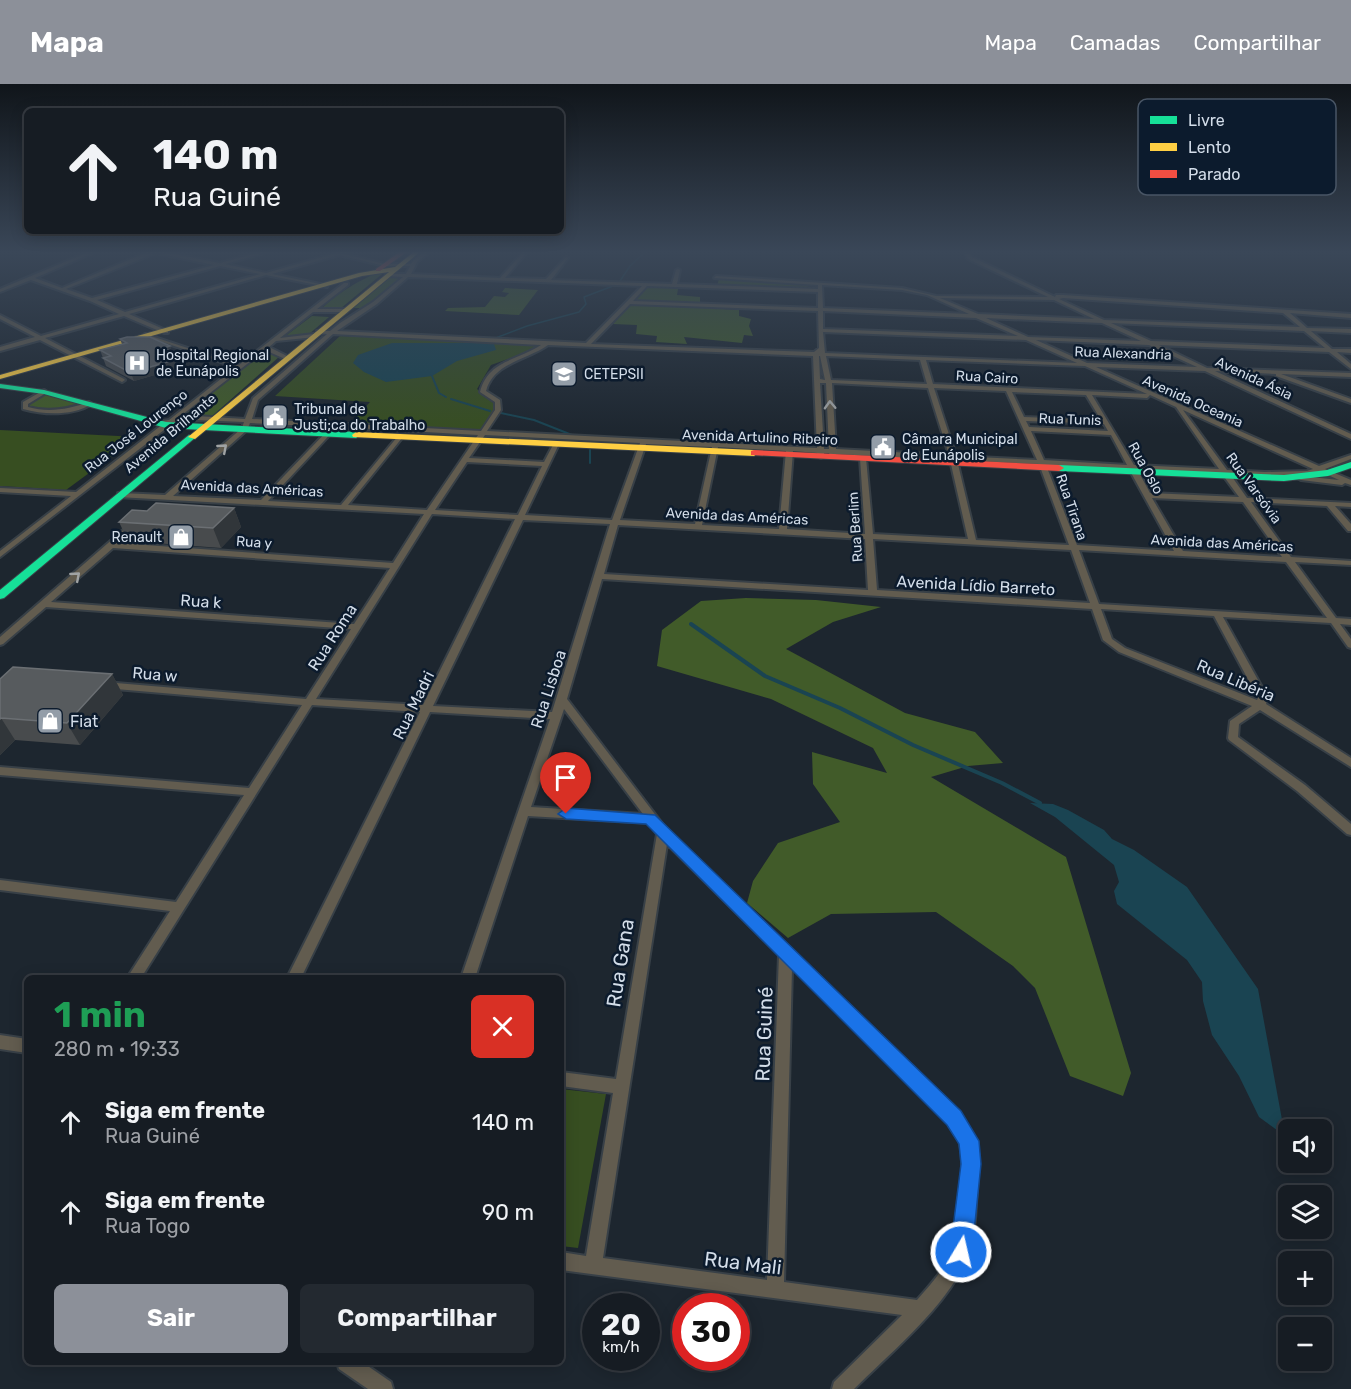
<!DOCTYPE html>
<html lang="pt">
<meta charset="utf-8">
<style>
body{margin:0;font-family:Rubik,sans-serif;background:#232930;color:#f1f3f6;height:100vh;display:flex;flex-direction:column;font-size:22px;white-space:nowrap}
*{box-sizing:border-box;margin:0}
p{font-size:20px;color:#9ea1a6}
.icon{flex:none;width:33px;height:33px;fill:none;stroke:currentColor;stroke-width:2;stroke-linecap:round;stroke-linejoin:round}
.map{position:relative;flex:1;overflow:hidden}
.details{position:absolute;left:24px;top:891px;width:540px;height:390px;display:flex;flex-direction:column;background:#161c23;border-radius:9px;box-shadow:0 3px 15px #0003,0 0 0 2px #353a41}
.details>*{flex:none}
.guide{position:absolute;left:24px;top:24px;width:540px;height:126px;border-radius:9px;box-shadow:0 3px 15px #0003,0 0 0 2px #353a41;background:#161c23;color:#f1f3f6;overflow:hidden}
.controls{position:absolute;left:1278px;top:1035px;display:grid;gap:12px}
.controls a{display:grid;place-items:center;width:54px;height:54px;border-radius:9px;background:#161c23;box-shadow:0 3px 15px #0003,0 0 0 2px #353a41;font-size:30px}
.speed{position:absolute;left:582px;top:1209px;display:flex;gap:12px;font-size:30px;font-weight:700;text-align:center}
.speed>*{display:grid;place-content:center;width:78px;height:78px;border-radius:50%;background:#161c23;box-shadow:0 3px 15px #0003,0 0 0 2px #353a41;line-height:1}
.speed small{font-size:15px;font-weight:400}
.speed .limit{border:9px solid #d22;background:#fff;color:#111}
.pin{position:absolute;display:grid;place-items:center;width:51px;height:51px;color:#fff;margin:-62px -26px;border-radius:50% 50% 50% 0;rotate:-45deg;box-shadow:0 0 6px #0007}
.pin .icon{rotate:45deg}
.me{position:absolute;width:66px;margin:-33px;rotate:9deg;stroke-linejoin:round;filter:drop-shadow(0 0 4px #0008)}
.turn{display:flex;align-items:center;gap:21px;height:126px;padding:0 30px;font-size:27px}
.turn .icon{width:78px;height:78px;stroke-width:2.5}
.turn b{display:block;font-size:42px;line-height:51px}
.round{display:grid;place-items:center;flex:none;width:63px;height:63px;border-radius:9px;background:#232930}
.summary{display:flex;align-items:center;justify-content:space-between;height:102px;padding:0 30px}
h1{font-size:36px;font-weight:700;line-height:45px;color:#1e9e55}
.action{display:flex;gap:12px;margin-top:auto;padding:12px 30px}
.action a{flex:1;height:69px;border-radius:9px;background:#8c9099;color:#fff;font-size:24px;font-weight:700;line-height:69px;text-align:center}
.action a+a{background:#232930;color:#f1f3f6}
ul{padding:0;list-style:none}
li{display:flex;align-items:center;gap:18px;height:90px;padding:0 30px}
li div{flex:1}
li b{display:block;font-size:22px}
li em{font-style:normal}
header{display:flex;align-items:center;gap:36px;box-sizing:border-box;height:84px;padding:0 30px;background:#8c9099;color:#fff}
header strong{font-size:28px}
nav{display:flex;gap:33px;margin-inline-start:auto;font-size:21px}
.map>svg:first-child{display:block}
.green{fill:#374e21}
.forest{fill:#415b29}
.water{fill:#1a4452}
.lines{fill:none;stroke-linecap:round;stroke-linejoin:round}
.stream-far2{stroke:#1a4452;stroke-width:1.5}
.stream-far1{stroke:#1a4452;stroke-width:2}
.stream{stroke:#1a4452;stroke-width:4}
.street-casing{stroke:#384047;stroke-width:4}
.fast-casing{stroke:#384047;stroke-width:2}
.slow-casing{stroke:#384047;stroke-width:2}
.jam-casing{stroke:#384047;stroke-width:2}
.street{fill:#625c4f;fill-rule:evenodd}
.fast{fill:#16e098;fill-rule:evenodd}
.slow{fill:#ffcf43;fill-rule:evenodd}
.jam{fill:#f24e42;fill-rule:evenodd}
.wall{fill:#484b4d}
.shaded-wall{fill:#31363a}
.building{fill:#575b5e;stroke:#6b6f73;stroke-width:1.5}
.oneway{stroke:#a0a3a4}
.route{fill:#1a73e8;stroke:#114b97;stroke-width:1.5}
.labels{text-anchor:middle;stroke-width:5;stroke-linejoin:round;paint-order:stroke}
.far-street-label{font-size:14px;fill:#d3dde9;stroke:#0c1b2d}
.far-poi-label{font-size:14px;fill:#d3dde9;stroke:#0c1b2d;text-anchor:start}
.street-label{font-size:16px;fill:#d3dde9;stroke:#0c1b2d}
.poi-label{font-size:16px;fill:#d3dde9;stroke:#0c1b2d;text-anchor:start}
.near-street-label{font-size:20px;fill:#d3dde9;stroke:#0c1b2d}
.key{fill:#0c1b2d;stroke:#485565;stroke-width:1.5}
.key-label{font-size:16px;fill:#d3dde9}
</style>
<header>
<strong>Mapa</strong>
<nav><a>Mapa</a><a>Camadas</a><a>Compartilhar</a></nav>
</header>
<div class="map">
<svg width="1351" height="1305" viewBox="0 0 1351 1305">
<rect width="100%" height="100%" fill="#1d262f"/>
<g class="green">
<path d="M340,252L540,260L533,266L491,281L477,305L499,324L480,347L349,341L370,318L275,312Z"/>
<path d="M0,346L138,353L66,406L0,402Z"/>
<path d="M561,1005L606,1010L578,1164L561,1162Z"/>
</g>
<g class="forest">
<path d="M374,190H382L340,225L322,224C341,207 352,201 374,190Z"/>
<path d="M390,192L402,193L366,224H352Z"/>
<path d="M719,195L801,200L819,206L717,202Z"/>
<path d="M648,202L698,203L678,205L677,211L700,213V220L634,217Z"/>
<path d="M505,204L538,206L519,231L445,227L448,224L485,223L494,212L505,213L509,209L502,208Z"/>
<path d="M630,219L739,226V232L751,235L749,242L753,252L744,251L742,259L684,253L687,260L656,258L657,252L636,250L637,241L613,240Z"/>
<path d="M312,232L329,233L309,250L284,253Z"/>
<path d="M267,266L280,272L211,333L184,331Z"/>
<path d="M45,310L80,320L62,326L29,323L27,320Z"/>
<path d="M746,514L816,516L881,523L833,538L786,565L905,629L975,648L1003,679L968,682L931,693L1066,773L1131,989L1123,1012L1070,992L1035,904L1013,882L936,828L831,830L788,854L747,819L753,797L778,759L840,738L813,700L812,668L887,689L873,664L771,615L657,582L662,546L701,517Z"/>
</g>
<g class="water">
<path d="M392,259H486L494,260L496,266L457,277L432,292L386,298L364,288L353,279L358,271Z"/>
<path d="M1030,719L1053,720L1068,726L1104,746L1112,755L1134,766L1187,803L1258,905L1285,1052L1259,1033L1239,992L1212,951L1203,917L1202,898L1187,876L1117,820L1114,807L1119,798L1114,781L1055,733Z"/>
</g>
<g class="lines">
<g class="stream-far2">
<path d="M1347,167L1351,169"/>
<path d="M620,197L630,182L646,167"/>
<path d="M493,255L527,242L579,228L586,220L584,213L613,202"/>
</g>
<g class="stream-far1">
<path d="M432,292L439,309L446,313"/>
<path d="M451,315L490,327"/>
<path d="M501,329L534,336L577,353"/>
<path d="M590,366V379"/>
</g>
<path class="stream" d="M691,540L765,592L840,624L913,661L1002,699L1040,719"/>
<defs>
<g id="street">
<path d="M91,167H97L35,194L62,204L150,167H159L220,179L264,167H271L225,180L266,189L343,167H350L344,170L385,180H411C415,173 424,167 431,167L417,178L411,190L500,194L524,167H528L505,194L546,195L566,173L568,174L551,196L672,200L676,186L678,185L680,186L677,200L818,205V201L714,194L716,192L902,204L936,212L1048,213L968,175L963,167H967L972,173L1055,213L1056,211H1063L1351,230V234L1290,229L1307,244L1351,245V249L1311,247L1332,265H1351V269L1337,268L1351,280V285L1329,268L1159,261L1207,284L1351,289V293L1281,290L1351,315V319L1276,292V290L1215,287L1351,350V355L1205,287L1096,283L1319,382L1351,371V375L1325,385L1351,396V401L1345,399L1342,401L1301,396L1297,394L1301,392L1339,396L1319,387C1294,397 1257,392 1230,390L1247,414L1351,419V423L1335,422L1351,440V447H1348L1327,422L1251,418L1291,473L1351,477V481L1295,478L1336,534L1351,535V541L1340,540L1351,555V564L1348,563L1331,539L1223,533L1268,614L1266,620L1351,674V683L1260,626L1239,640L1238,653L1305,701L1351,740V751L1347,750L1297,707L1229,656L1228,654L1230,637L1252,622L1119,568L1103,556L1092,525L602,495L567,615L667,746L959,1029C977,1053 979,1078 977,1107C975,1126 976,1147 970,1165C955,1216 891,1268 854,1305H832L834,1298L902,1231L561,1186V1168L586,1172L613,1009L561,1002V988L616,995L657,750L649,739L528,732L475,894H461L550,635L430,628L301,894H287L420,628L312,621L141,894H127L170,827L0,806V796L176,818L244,711L0,691V683L249,704L302,621L104,604L99,601L104,598L306,615L351,545L46,523L3,560L0,561V553L130,440H133L137,442L118,459L393,479L424,430L118,413V409H121L165,411L242,344L244,338L196,336L173,339L0,473V467L71,412L0,408V404L76,408L163,340H156V338L169,336L236,283L145,252V250L239,281L344,199H348V201L317,225H344L346,228H313L280,254L314,250L316,253L276,257L269,263L289,273V275H285L265,266L178,334L196,332L245,335L253,314L327,250L317,249V247H330L340,239L373,218L403,193L388,192L386,190H406L410,182H385L339,171L272,190L325,201L327,203L266,191L129,230L168,247V249H164L124,232L45,254L124,295L125,296L122,298L40,256L0,267V263L35,253L0,235V231L41,252L119,230L90,217L31,196L0,208V205ZM156,169L214,181L92,214L66,205ZM220,182L260,190L125,228L97,216ZM408,193L642,202L586,259L337,247L377,220ZM822,201L902,206L927,211L969,230L823,224ZM647,202L818,208V224L633,217ZM940,214L1054,216L1094,235L978,230ZM1063,214L1283,229L1300,243L1104,236L1059,215ZM630,220L818,227L819,264L814,268L591,260ZM823,227L976,234L1018,252L823,245ZM986,234L1102,239L1141,257L1028,253ZM1111,239L1304,247L1325,264L1151,257ZM823,248L1026,256L1077,279L825,269ZM333,250L541,261C517,277 488,276 480,308L495,318V326L481,347L252,335L258,316ZM1036,256L1149,261L1197,283L1087,279ZM548,261L813,272L817,364L487,347L501,326L500,316L486,307C493,279 527,276 548,261ZM819,272H820L825,296L820,295ZM826,272L920,276L927,300L831,296ZM926,276L1085,282L1147,310L933,300ZM820,299H826L829,365H824ZM832,299L928,304L949,371L836,365ZM934,304L1006,307L1037,376L956,372ZM1012,308L1086,311L1101,336L1024,333ZM1092,311L1147,314L1150,311L1176,323L1219,385L1134,381ZM1183,326L1313,385L1307,387L1265,388L1227,386ZM1026,337L1104,340L1108,347L1029,343ZM250,339L331,343L261,416L173,412L247,346ZM337,343L478,351L427,426L348,421L402,354L403,353L400,351L398,352L341,421L268,417ZM1031,347L1111,351L1127,381L1044,376ZM485,351L640,359L612,436L525,431L559,360L554,359L544,378L469,374ZM646,360L712,363L695,440L620,436ZM718,363L786,367L779,445L702,441ZM793,367L817,369L818,372L821,374L824,372V369H829L831,373H835L836,370L950,376L968,455L873,450L866,374L863,372L860,374L865,450L787,445ZM957,376L1039,380L1069,461L976,456ZM467,378L542,382L518,431L435,426ZM1046,381L1129,385L1174,467L1077,461ZM1137,385L1222,390L1239,413L1150,409ZM1152,414L1243,418L1282,473L1183,467ZM432,430L515,435L423,621L316,615ZM523,436L610,440L552,628L433,622ZM618,441L865,455L868,506L604,490ZM873,455L1071,466L1090,519L877,506ZM113,464L390,484L354,540L51,518ZM1079,466L1286,478L1327,534L1099,520ZM1101,525L1214,532L1258,614L1257,616L1125,564L1112,555ZM564,625L643,730L531,723ZM667,760L779,871L767,1196L603,1174ZM792,884L949,1039C953,1046 958,1052 960,1060C965,1080 960,1147 952,1167C945,1185 930,1201 917,1216L784,1198Z"/>
<path d="M44,306L47,308L46,309L28,320V323C49,329 69,325 89,318L92,320C72,332 45,331 23,325V318Z"/>
<path d="M0,951L27,955V969L0,965Z"/>
<path d="M337,1278H362L391,1298L393,1305H368L339,1285Z"/>
</g>
<g id="fast">
<path d="M0,300L44,306L166,338L356,348L360,351L356,354L166,344L44,310L0,304Z"/>
<path d="M189,351L196,353L4,514L0,515V506Z"/>
<path d="M1351,378V384L1328,392L1284,397L1059,387L1054,384L1059,381L1284,391L1327,386Z"/>
</g>
<g id="slow">
<path d="M415,167H421L195,355L188,353L389,188L362,192L0,295V291L359,189L395,183Z"/>
<path d="M356,348L754,366L758,369L754,372L353,353L352,351Z"/>
</g>
<g id="jam">
<path d="M401,167H408L380,187H376V185Z"/>
<path d="M754,366L1059,381L1064,384L1059,387L751,371V367Z"/>
</g>
</defs>
<use href="#street" class="street-casing"/>
<use href="#fast" class="fast-casing"/>
<use href="#slow" class="slow-casing"/>
<use href="#jam" class="jam-casing"/>
<use href="#street" class="street"/>
<use href="#fast" class="fast"/>
<use href="#slow" class="slow"/>
<use href="#jam" class="jam"/>
</g>
<g class="wall">
<path d="M120,255L170,262L172,268L186,282L134,297L106,282L100,266L122,260Z"/>
<path d="M234,424L241,443L221,464L128,457L119,438L147,427Z"/>
<path d="M112,590L123,611L80,661L15,656L0,671V595Z"/>
</g>
<g class="shaded-wall">
<path d="M170,262L173,270L164,264Z"/>
<path d="M183,273L186,282L134,297L131,289Z"/>
<path d="M234,424L241,443L221,464L213,444Z"/>
<path d="M112,590L123,611L80,661L67,639Z"/>
<path d="M1,634L15,656L0,671V635Z"/>
</g>
<g class="building">
<path d="M127,253H150L170,262L164,264L183,273L131,289L103,274L111,272L100,266L127,259L120,255Z"/>
<path d="M156,419L234,424L213,444L119,438L132,426L147,427Z"/>
<path d="M13,583L112,590L67,639L1,634L0,635V595Z"/>
</g>
<defs><path id="oneway-chevron" d="M-2-3.5L2.5 0L-2 3.5" fill="none" stroke-width="1.6" stroke-linecap="round" stroke-linejoin="round" transform="scale(1.5)"/></defs>
<g class="oneway">
<use href="#oneway-chevron" transform="translate(830 321) rotate(-92)"/>
<use href="#oneway-chevron" transform="translate(223 364) rotate(-41)"/>
<use href="#oneway-chevron" transform="translate(76 492) rotate(-41)"/>
</g>
<linearGradient id="sky" x2="0" y2="1"><stop stop-color="#10151a"/><stop offset="0.48" stop-color="#3a4758"/><stop offset="1" stop-color="#3a4758" stop-opacity="0"/></linearGradient>
<rect width="1351" height="350" fill="url(#sky)"/>
<path class="route" d="M566,724L655,731L961,1027L979,1057L981,1080L972,1168L969,1176L961,1179L953,1176L950,1168L961,1080L959,1060L947,1041L646,740L566,735L558,730Z"/>
<defs>
<symbol id="hospital-square" viewBox="-11 -11 22 22"><rect x="-9" y="-9" width="18" height="18" rx="4" fill="#939da8" stroke="#0c1b2d"/><path d="M-5-5h3v3.5h4V-5h3V5h-3V1.5h-4V5h-3Z" fill="#fff"/></symbol>
<symbol id="school-square" viewBox="-11 -11 22 22"><rect x="-9" y="-9" width="18" height="18" rx="4" fill="#939da8" stroke="#0c1b2d"/><path d="M0-5L7-2L0 1L-7-2ZM-4 1L0 2.5L4 1V4Q0 6-4 4Z" fill="#fff"/></symbol>
<symbol id="civic-square" viewBox="-11 -11 22 22"><rect x="-9" y="-9" width="18" height="18" rx="4" fill="#939da8" stroke="#0c1b2d"/><path d="M-.6-6.5H3V-4.5H.6V-3L4-1V1h2V6H-6V1h2V-1L-.6-3ZM-1.2 2.5V6h2.4V2.5Z" fill="#fff"/></symbol>
<symbol id="shop-square" viewBox="-11 -11 22 22"><rect x="-9" y="-9" width="18" height="18" rx="4" fill="#939da8" stroke="#0c1b2d"/><path d="M-5-2.5h2.3a2.7 3.5 0 0 1 5.4 0H5L5.5 6h-11ZM-1.5-2.5h3a1.5 2.3 0 0 0-3 0Z" fill="#fff"/></symbol>
</defs>
<g fill-rule="evenodd">
<use href="#hospital-square" x="122" y="264" width="30" height="30"/>
<use href="#school-square" x="549" y="275" width="30" height="30"/>
<use href="#civic-square" x="260" y="318" width="30" height="30"/>
<use href="#civic-square" x="868" y="348" width="30" height="30"/>
<use href="#shop-square" x="166" y="438" width="30" height="30"/>
<use href="#shop-square" x="35" y="622" width="30" height="30"/>
</g>
<g class="labels">
<g class="far-street-label">
<text transform="translate(1123 269) rotate(2)" y="5">Rua Alexandria</text>
<text transform="translate(987 293) rotate(3)" y="5">Rua Cairo</text>
<text transform="translate(1254 294) rotate(25)" y="5">Avenida Ásia</text>
<text transform="translate(1193 317) rotate(24)" y="5">Avenida Oceania</text>
<text transform="translate(1070 335) rotate(2)" y="5">Rua Tunis</text>
<text transform="translate(136 347) rotate(-38)" y="5">Rua José Lourenço</text>
<text transform="translate(170 349) rotate(-40)" y="5">Avenida Brilhante</text>
<text transform="translate(760 353) rotate(2)" y="5">Avenida Artulino Ribeiro</text>
<text transform="translate(1146 384) rotate(61)" y="5">Rua Oslo</text>
<text transform="translate(252 404) rotate(3)" y="5">Avenida das Américas</text>
<text transform="translate(1254 404) rotate(54)" y="5">Rua Varsóvia</text>
<text transform="translate(1072 423) rotate(71)" y="5">Rua Tirana</text>
<text transform="translate(737 432) rotate(3)" y="5">Avenida das Américas</text>
<text transform="translate(855 443) rotate(-94)" y="5">Rua Berlim</text>
<text transform="translate(254 458) rotate(4)" y="5">Rua y</text>
<text transform="translate(1222 459) rotate(3)" y="5">Avenida das Américas</text>
</g>
<g class="far-poi-label">
<text x="156" y="276">Hospital Regional<tspan x="156" dy="16">de Eunápolis</tspan></text>
<text x="584" y="295">CETEPSII</text>
<text x="294" y="330">Tribunal de<tspan x="294" dy="16">Justi;ca do Trabalho</tspan></text>
<text x="902" y="360">Câmara Municipal<tspan x="902" dy="16">de Eunápolis</tspan></text>
<text x="162" y="458" text-anchor="end">Renault</text>
</g>
<g class="street-label">
<text transform="translate(976 501) rotate(3)" y="6">Avenida Lídio Barreto</text>
<text transform="translate(201 517) rotate(4)" y="6">Rua k</text>
<text transform="translate(332 553) rotate(-57)" y="6">Rua Roma</text>
<text transform="translate(155 590) rotate(5)" y="6">Rua w</text>
<text transform="translate(1236 596) rotate(23)" y="6">Rua Libéria</text>
<text transform="translate(548 605) rotate(-72)" y="6">Rua Lisboa</text>
<text transform="translate(413 621) rotate(-64)" y="6">Rua Madri</text>
</g>
<g class="poi-label">
<text x="70" y="643">Fiat</text>
</g>
<g class="near-street-label">
<text transform="translate(620 879) rotate(-81)" y="7">Rua Gana</text>
<text transform="translate(764 950) rotate(-88)" y="7">Rua Guiné</text>
<text transform="translate(743 1179) rotate(7)" y="7">Rua Mali</text>
</g>
</g>
<rect x="1138" y="15" width="198" height="96" rx="9" class="key"/>
<rect x="1150" y="32" width="27" height="8" fill="#16e098"/>
<rect x="1150" y="59" width="27" height="8" fill="#ffcf43"/>
<rect x="1150" y="86" width="27" height="8" fill="#f24e42"/>
<g class="key-label">
<text x="1188" y="42">Livre</text>
<text x="1188" y="69">Lento</text>
<text x="1188" y="96">Parado</text>
</g>
</svg>
<div class="controls">
<a><svg class="icon" aria-label="sound" viewBox="0 0 24 24"><path d="M4 9h4l5-4v14l-5-4H4zM17 9q2 3 0 6"/></svg></a>
<a><svg class="icon" aria-label="layers" viewBox="0 0 24 24"><path d="M12 4l9 5-9 5-9-5zM3 14l9 5 9-5"/></svg></a>
<a>+</a>
<a>−</a>
</div>
<div class="speed"><div>20<small>km/h</small></div><div class="limit">30</div></div>
<div class="pin" style="left:566px;top:730px;background:#d93025"><svg class="icon" aria-label="arrive" viewBox="0 0 24 24"><path d="M6 21V4h12l-3 4 3 4H6"/></svg></div>
<svg class="me" style="left:961px;top:1168px" viewBox="-20 -20 40 40"><circle r="17" fill="#1a73e8" stroke="#fff" stroke-width="3"/><path d="M0-11L8 9 0 5-8 9z" fill="#fff"/></svg>
<div class="guide">
<div class="turn"><svg class="icon" aria-label="ahead" viewBox="0 0 24 24"><path d="M12 20V5M6 11l6-6 6 6"/></svg><div><b>140 m</b>Rua Guiné</div></div>
</div>
<section class="details">
<div class="summary"><div><h1>1 min</h1><p>280 m · 19:33</p></div><a class="round" style="background:#d93025;color:#fff"><svg class="icon" aria-label="close" viewBox="0 0 24 24"><path d="M6 6l12 12M18 6L6 18"/></svg></a></div>
<ul>
<li><svg class="icon" aria-label="ahead" viewBox="0 0 24 24"><path d="M12 20V5M6 11l6-6 6 6"/></svg><div><b>Siga em frente</b><p>Rua Guiné</p></div><em>140 m</em></li>
<li><svg class="icon" aria-label="ahead" viewBox="0 0 24 24"><path d="M12 20V5M6 11l6-6 6 6"/></svg><div><b>Siga em frente</b><p>Rua Togo</p></div><em>90 m</em></li>
</ul>
<div class="action"><a>Sair</a><a>Compartilhar</a></div>
</section>
</div>
